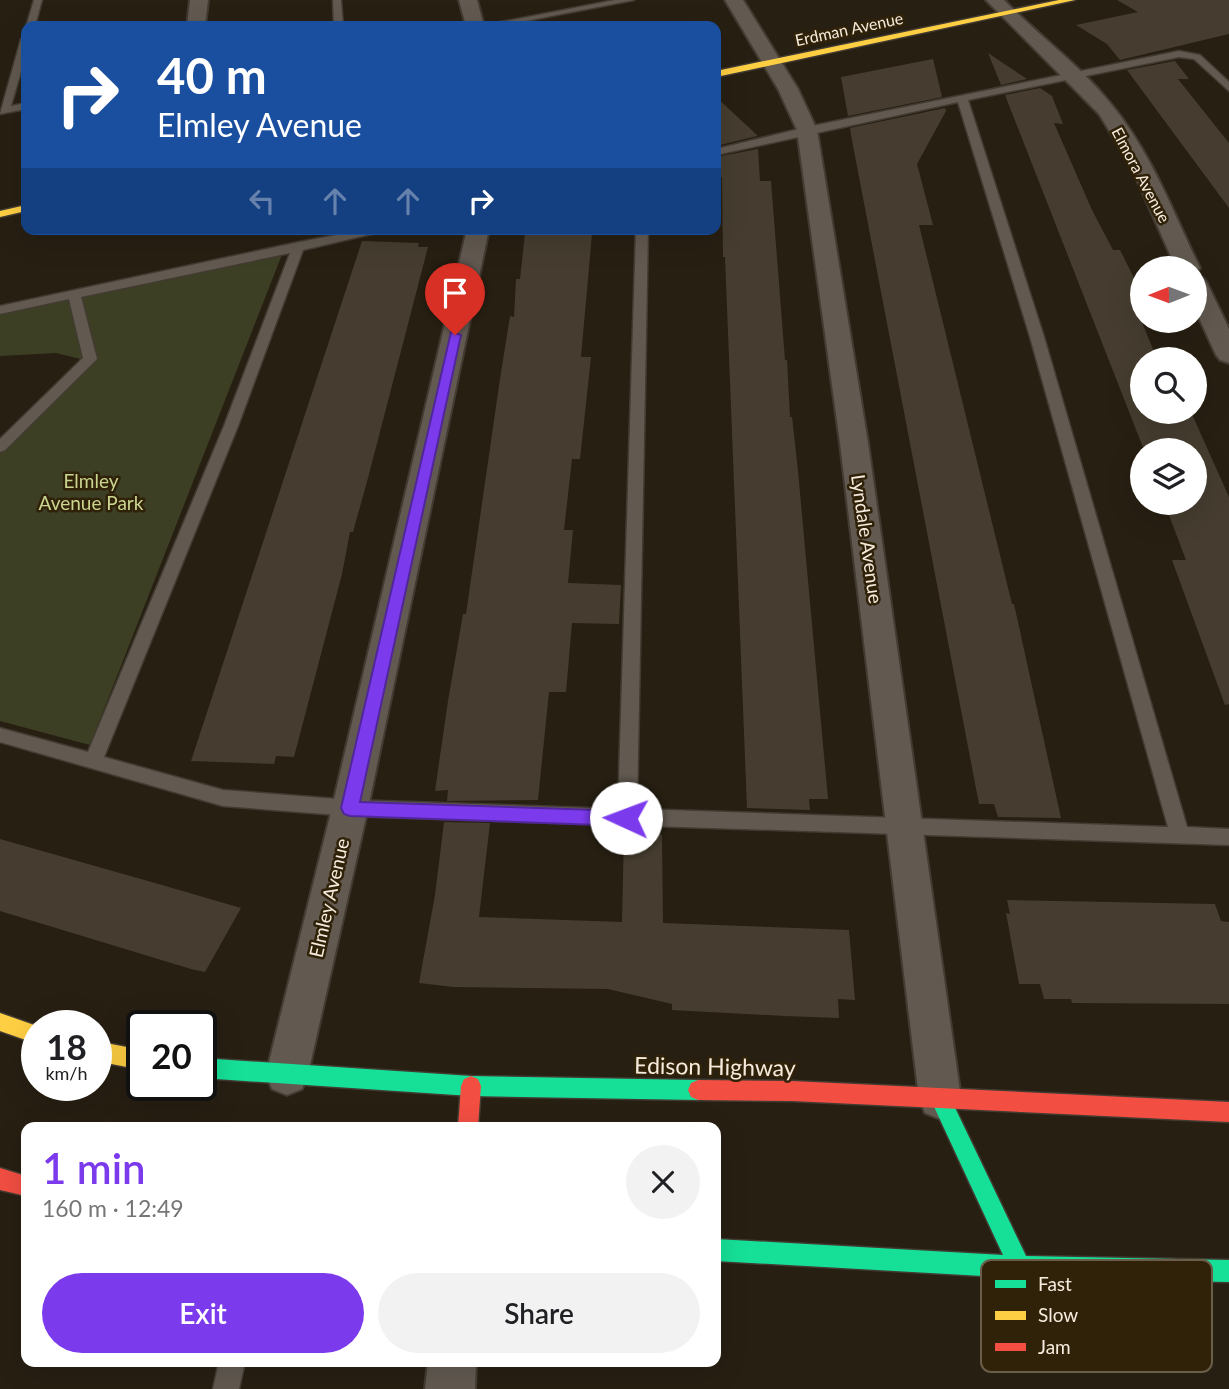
<!DOCTYPE html>
<meta charset="utf-8">
<style>
body{margin:0;font-family:Lato,sans-serif;background:#f2f2f2;color:#202124;height:100vh;display:flex;flex-direction:column;font-size:26px;white-space:nowrap}
*{box-sizing:border-box;margin:0}
p{font-size:23px;color:#757577}
.icon{flex:none;width:38px;height:38px;fill:none;stroke:currentColor;stroke-width:2;stroke-linecap:round;stroke-linejoin:round}
.map{position:relative;flex:1;overflow:hidden}
.drawer{position:absolute;left:21px;top:1122px;width:700px;height:245px;display:flex;flex-direction:column;background:#fff;border-radius:14px;box-shadow:0 7px 28px #0002}
.drawer>*{flex:none}
.banner{position:absolute;left:21px;top:21px;width:700px;height:214px;border-radius:14px;box-shadow:0 7px 28px #0002;background:#1a4fa0;color:#fff;overflow:hidden}
.needle{width:46px;rotate:269deg}
.fabs{position:absolute;left:1130px;top:256px;display:grid;gap:14px}
.fabs a{display:grid;place-items:center;width:77px;height:77px;border-radius:50%;background:#fff;box-shadow:0 7px 28px #0002;font-size:35px}
.speed{position:absolute;left:21px;top:1010px;display:flex;gap:14px;font-size:35px;font-weight:700;text-align:center}
.speed>*{display:grid;place-content:center;width:91px;height:91px;border-radius:50%;background:#fff;box-shadow:0 7px 28px #0002;line-height:1}
.speed small{font-size:18px;font-weight:400}
.speed .limit{border:4px solid #111;border-radius:10px;background:#fff;color:#111}
.pin{position:absolute;display:grid;place-items:center;width:60px;height:60px;color:#fff;margin:-72px -30px;border-radius:50% 50% 50% 0;rotate:-45deg;box-shadow:0 0 7px #0007}
.pin .icon{rotate:45deg}
.me{position:absolute;width:77px;margin:-38px;rotate:272deg;stroke-linejoin:round;filter:drop-shadow(0 0 5px #0008)}
.turn{display:flex;align-items:center;gap:24px;height:147px;padding:0 21px;font-size:32px}
.turn .icon{width:91px;height:91px;stroke-width:2.5}
.turn b{display:block;font-size:49px;line-height:60px}
.lanes{display:flex;align-items:center;height:66px;padding:0 21px;background:#0003;justify-content:center;gap:35px;direction:ltr}
.lanes .off{opacity:.35}
.round{display:grid;place-items:center;flex:none;width:74px;height:74px;border-radius:37px;background:#f2f2f2}
.head{display:flex;align-items:center;justify-content:space-between;height:119px;padding:0 21px}
h1{font-size:42px;font-weight:600;line-height:52px;color:#7c3aed}
.cta{display:flex;gap:14px;margin-top:auto;padding:14px 21px}
.cta a{flex:1;height:80px;border-radius:42px;background:#7c3aed;color:#fff;font-size:28px;font-weight:600;line-height:80px;text-align:center}
.cta a+a{background:#f2f2f2;color:#202124}
.map>svg:first-child{display:block}
.green{fill:#3d3f25}
.building{fill:#463d30}
.lines{fill:none;stroke-linecap:round;stroke-linejoin:round}
.lane-casing{stroke:#423b32;stroke-width:3}
.street-casing{stroke:#423b32;stroke-width:4}
.fast-casing{stroke:#423b32;stroke-width:3}
.slow-casing{stroke:#423b32;stroke-width:3}
.jam-casing{stroke:#423b32;stroke-width:3}
.lane{fill:#625a51;fill-rule:evenodd}
.street{fill:#625a51;fill-rule:evenodd}
.fast{fill:#16e098;fill-rule:evenodd}
.slow{fill:#ffcf43;fill-rule:evenodd}
.jam{fill:#f24e42;fill-rule:evenodd}
.route{fill:#7c3aed;stroke:#51269a;stroke-width:2}
.labels{text-anchor:middle;stroke-width:5;stroke-linejoin:round;paint-order:stroke}
.far-street-label{font-size:16px;fill:#f6ecde;stroke:#302109}
.park-label{font-size:19px;fill:#cad68f;stroke:#302109}
.street-label{font-size:19px;fill:#f6ecde;stroke:#302109}
.near-street-label{font-size:23px;fill:#f6ecde;stroke:#302109}
.key{fill:#302109;stroke:#6b5e49;stroke-width:2}
.key-label{font-size:19px;fill:#f6ecde}
</style>
<div class="map">
<svg width="1229" height="1389" viewBox="0 0 1229 1389">
<rect width="100%" height="100%" fill="#271f12"/>
<path class="green" d="M283,252L90,745L0,721V454L93,362L56,353L0,356V314Z"/>
<g class="building">
<path d="M1117,0H1229V34L1120,60L1107,44L1076,25L1138,12Z"/>
<path d="M988,53L1027,79L1001,85Z"/>
<path d="M933,59L942,97L848,116L841,77Z"/>
<path d="M1175,61L1189,79H1178L1229,143V208L1127,70Z"/>
<path d="M1040,88L1052,96L1063,124L1054,123L1092,210L1113,250H1120L1143,296V325L1157,359H1143V411L1191,412L1229,497V704L1225,705L1172,560H1186L1164,502H1195V450H1144L1005,95Z"/>
<path d="M716,97L757,135V136L716,146Z"/>
<path d="M945,108L946,111L917,164L933,225H919L1012,604H1014L1061,818L998,817L994,804H979L851,135L850,128Z"/>
<path d="M758,149L760,181H771L785,360H787L790,417H792L798,471L828,799H809L810,810L747,808L725,257H723L722,177H716V157Z"/>
<path d="M537,229H576V234H592L581,357H591L580,459H572L564,530H573L568,583L621,585L619,624L572,623L566,692H549L538,800L447,801L448,790L435,791L448,701L463,614H466L500,379L510,316L514,317L516,279H520L525,233H537Z"/>
<path d="M362,241L419,243L418,247H428L368,478L353,532H350L342,574L294,757L276,756L274,764L191,761Z"/>
<path d="M444,822L490,823L479,917L622,922L624,834L662,835L663,923L849,930L855,1000L838,999L839,1018L785,1016L672,1010V1004L608,989L454,987L419,983L435,895Z"/>
<path d="M0,839L162,885L241,908L205,972L191,969L0,911Z"/>
<path d="M1007,900L1215,904L1221,921L1229,922V1004L1072,1003L1071,999H1044L1040,984H1019L1006,913L1010,914Z"/>
</g>
<g class="lines">
<defs>
<g id="lane">
<path d="M34,0H42L35,26L26,27Z"/>
<path d="M333,0H341L343,26H334Z"/>
<path d="M615,0H634L500,26H481Z"/>
<path d="M26,36V54L11,106L26,103V109L0,114L21,39Z"/>
<path d="M1179,51L1200,55L1229,82V91L1194,59L1179,57L968,100L1044,337L1187,827L1229,829V845L350,816L223,806L0,742V728L88,752L224,426L290,253L81,297L97,359L5,450L0,452V439L83,358L69,299L0,314V306L299,242L369,229H393L303,250L238,426L104,757L223,790L350,800L618,809L636,229H648L637,809L1168,827L1030,337L958,102L716,155V149L807,127Z"/>
<path d="M219,1362H245L239,1389H213Z"/>
</g>
<g id="street">
<path d="M190,0H208L205,26H187Z"/>
<path d="M459,0H477L484,26H466Z"/>
<path d="M725,0H743L798,89L817,130L868,443L961,1098L955,1113L940,1119L925,1113L919,1098L840,443L797,130L778,89Z"/>
<path d="M986,0H1004C1039,36 1080,65 1111,104C1151,152 1173,212 1200,268L1196,273L1195,268H1176L1131,166L1099,114Z"/>
<path d="M467,229H489L368,808L308,1074L302,1089L287,1095L272,1089L266,1074L332,808Z"/>
<path d="M1195,276L1203,278L1207,283L1229,329V363L1220,360L1216,355L1195,309Z"/>
<path d="M428,1362H476L475,1389H425Z"/>
</g>
<g id="fast">
<path d="M201,1058L471,1076L698,1080L705,1083L708,1090L705,1097L698,1100L471,1096L201,1078Z"/>
<path d="M940,1088L947,1091L1026,1256L1229,1260V1282L1020,1278L716,1261V1239L1003,1255L930,1098L933,1091Z"/>
</g>
<g id="slow">
<path d="M1059,0H1075L716,77V71Z"/>
<path d="M26,205V211L0,217V211Z"/>
<path d="M0,1013L37,1026V1044L0,1031Z"/>
<path d="M96,1041L142,1050V1070L96,1061Z"/>
</g>
<g id="jam">
<path d="M471,1076L478,1079L481,1086L478,1127H458L461,1086L464,1079Z"/>
<path d="M698,1080L792,1081L1229,1102V1122L792,1101L698,1100L691,1097L688,1090L691,1083Z"/>
<path d="M0,1168L26,1176V1196L0,1190Z"/>
</g>
</defs>
<use href="#lane" class="lane-casing"/>
<use href="#street" class="street-casing"/>
<use href="#fast" class="fast-casing"/>
<use href="#slow" class="slow-casing"/>
<use href="#jam" class="jam-casing"/>
<use href="#lane" class="lane"/>
<use href="#street" class="street"/>
<use href="#fast" class="fast"/>
<use href="#slow" class="slow"/>
<use href="#jam" class="jam"/>
</g>
<path class="route" d="M451,332L461,335L360,802L626,811L633,813L635,818L633,824L626,826L350,816L344,814L341,808Z"/>
<g class="labels">
<g class="far-street-label">
<text transform="translate(849 29) rotate(-12)" y="6">Erdman Avenue</text>
<text transform="translate(1141 175) rotate(62)" y="6">Elmora Avenue</text>
</g>
<g class="park-label">
<text x="91" y="488">Elmley<tspan x="91" dy="22">Avenue Park</tspan></text>
</g>
<g class="street-label">
<text transform="translate(867 539) rotate(82)" y="7">Lyndale Avenue</text>
<text transform="translate(329 898) rotate(-77)" y="7">Elmley Avenue</text>
</g>
<g class="near-street-label">
<text transform="translate(715 1067) rotate(1)" y="8">Edison Highway</text>
</g>
</g>
<rect x="981" y="1260" width="231" height="112" rx="10" class="key"/>
<rect x="995" y="1280" width="31" height="8" fill="#16e098"/>
<rect x="995" y="1311" width="31" height="9" fill="#ffcf43"/>
<rect x="995" y="1343" width="31" height="8" fill="#f24e42"/>
<g class="key-label">
<text x="1038" y="1291">Fast</text>
<text x="1038" y="1322">Slow</text>
<text x="1038" y="1354">Jam</text>
</g>
</svg>
<div class="fabs">
<a><svg class="needle" viewBox="-14 -14 28 28"><path d="M0-13l5 13h-10z" fill="#e53935"/><path d="M0 13l5-13h-10z" fill="#757577"/></svg></a>
<a><svg class="icon" aria-label="search" viewBox="0 0 24 24"><circle cx="10" cy="10" r="6"/><path d="M15 15l6 6"/></svg></a>
<a><svg class="icon" aria-label="layers" viewBox="0 0 24 24"><path d="M12 4l9 5-9 5-9-5zM3 14l9 5 9-5"/></svg></a>
</div>
<div class="speed"><div>18<small>km/h</small></div><div class="limit">20</div></div>
<div class="pin" style="left:455px;top:335px;background:#d93025"><svg class="icon" aria-label="arrive" viewBox="0 0 24 24"><path d="M6 21V4h12l-3 4 3 4H6"/></svg></div>
<svg class="me" style="left:626px;top:818px" viewBox="-20 -20 40 40"><circle r="19" fill="#fff"/><path d="M0-13L10 11 0 6-10 11z" fill="#7c3aed"/></svg>
<div class="banner">
<div class="turn"><svg class="icon" aria-label="right" viewBox="0 0 24 24"><path d="M7 20v-9h11M14 6l5 5-5 5"/></svg><div><b>40 m</b>Elmley Avenue</div></div>
<div class="lanes"><svg class="icon off" aria-label="left" viewBox="0 0 24 24"><path d="M17 20v-9H6M10 6l-5 5 5 5"/></svg><svg class="icon off" aria-label="ahead" viewBox="0 0 24 24"><path d="M12 20V5M6 11l6-6 6 6"/></svg><svg class="icon off" aria-label="ahead" viewBox="0 0 24 24"><path d="M12 20V5M6 11l6-6 6 6"/></svg><svg class="icon" aria-label="right" viewBox="0 0 24 24"><path d="M7 20v-9h11M14 6l5 5-5 5"/></svg></div>
</div>
<section class="drawer">
<div class="head"><div><h1>1 min</h1><p>160 m · 12:49</p></div><a class="round"><svg class="icon" aria-label="close" viewBox="0 0 24 24"><path d="M6 6l12 12M18 6L6 18"/></svg></a></div>
<div class="cta"><a>Exit</a><a>Share</a></div>
</section>
</div>
